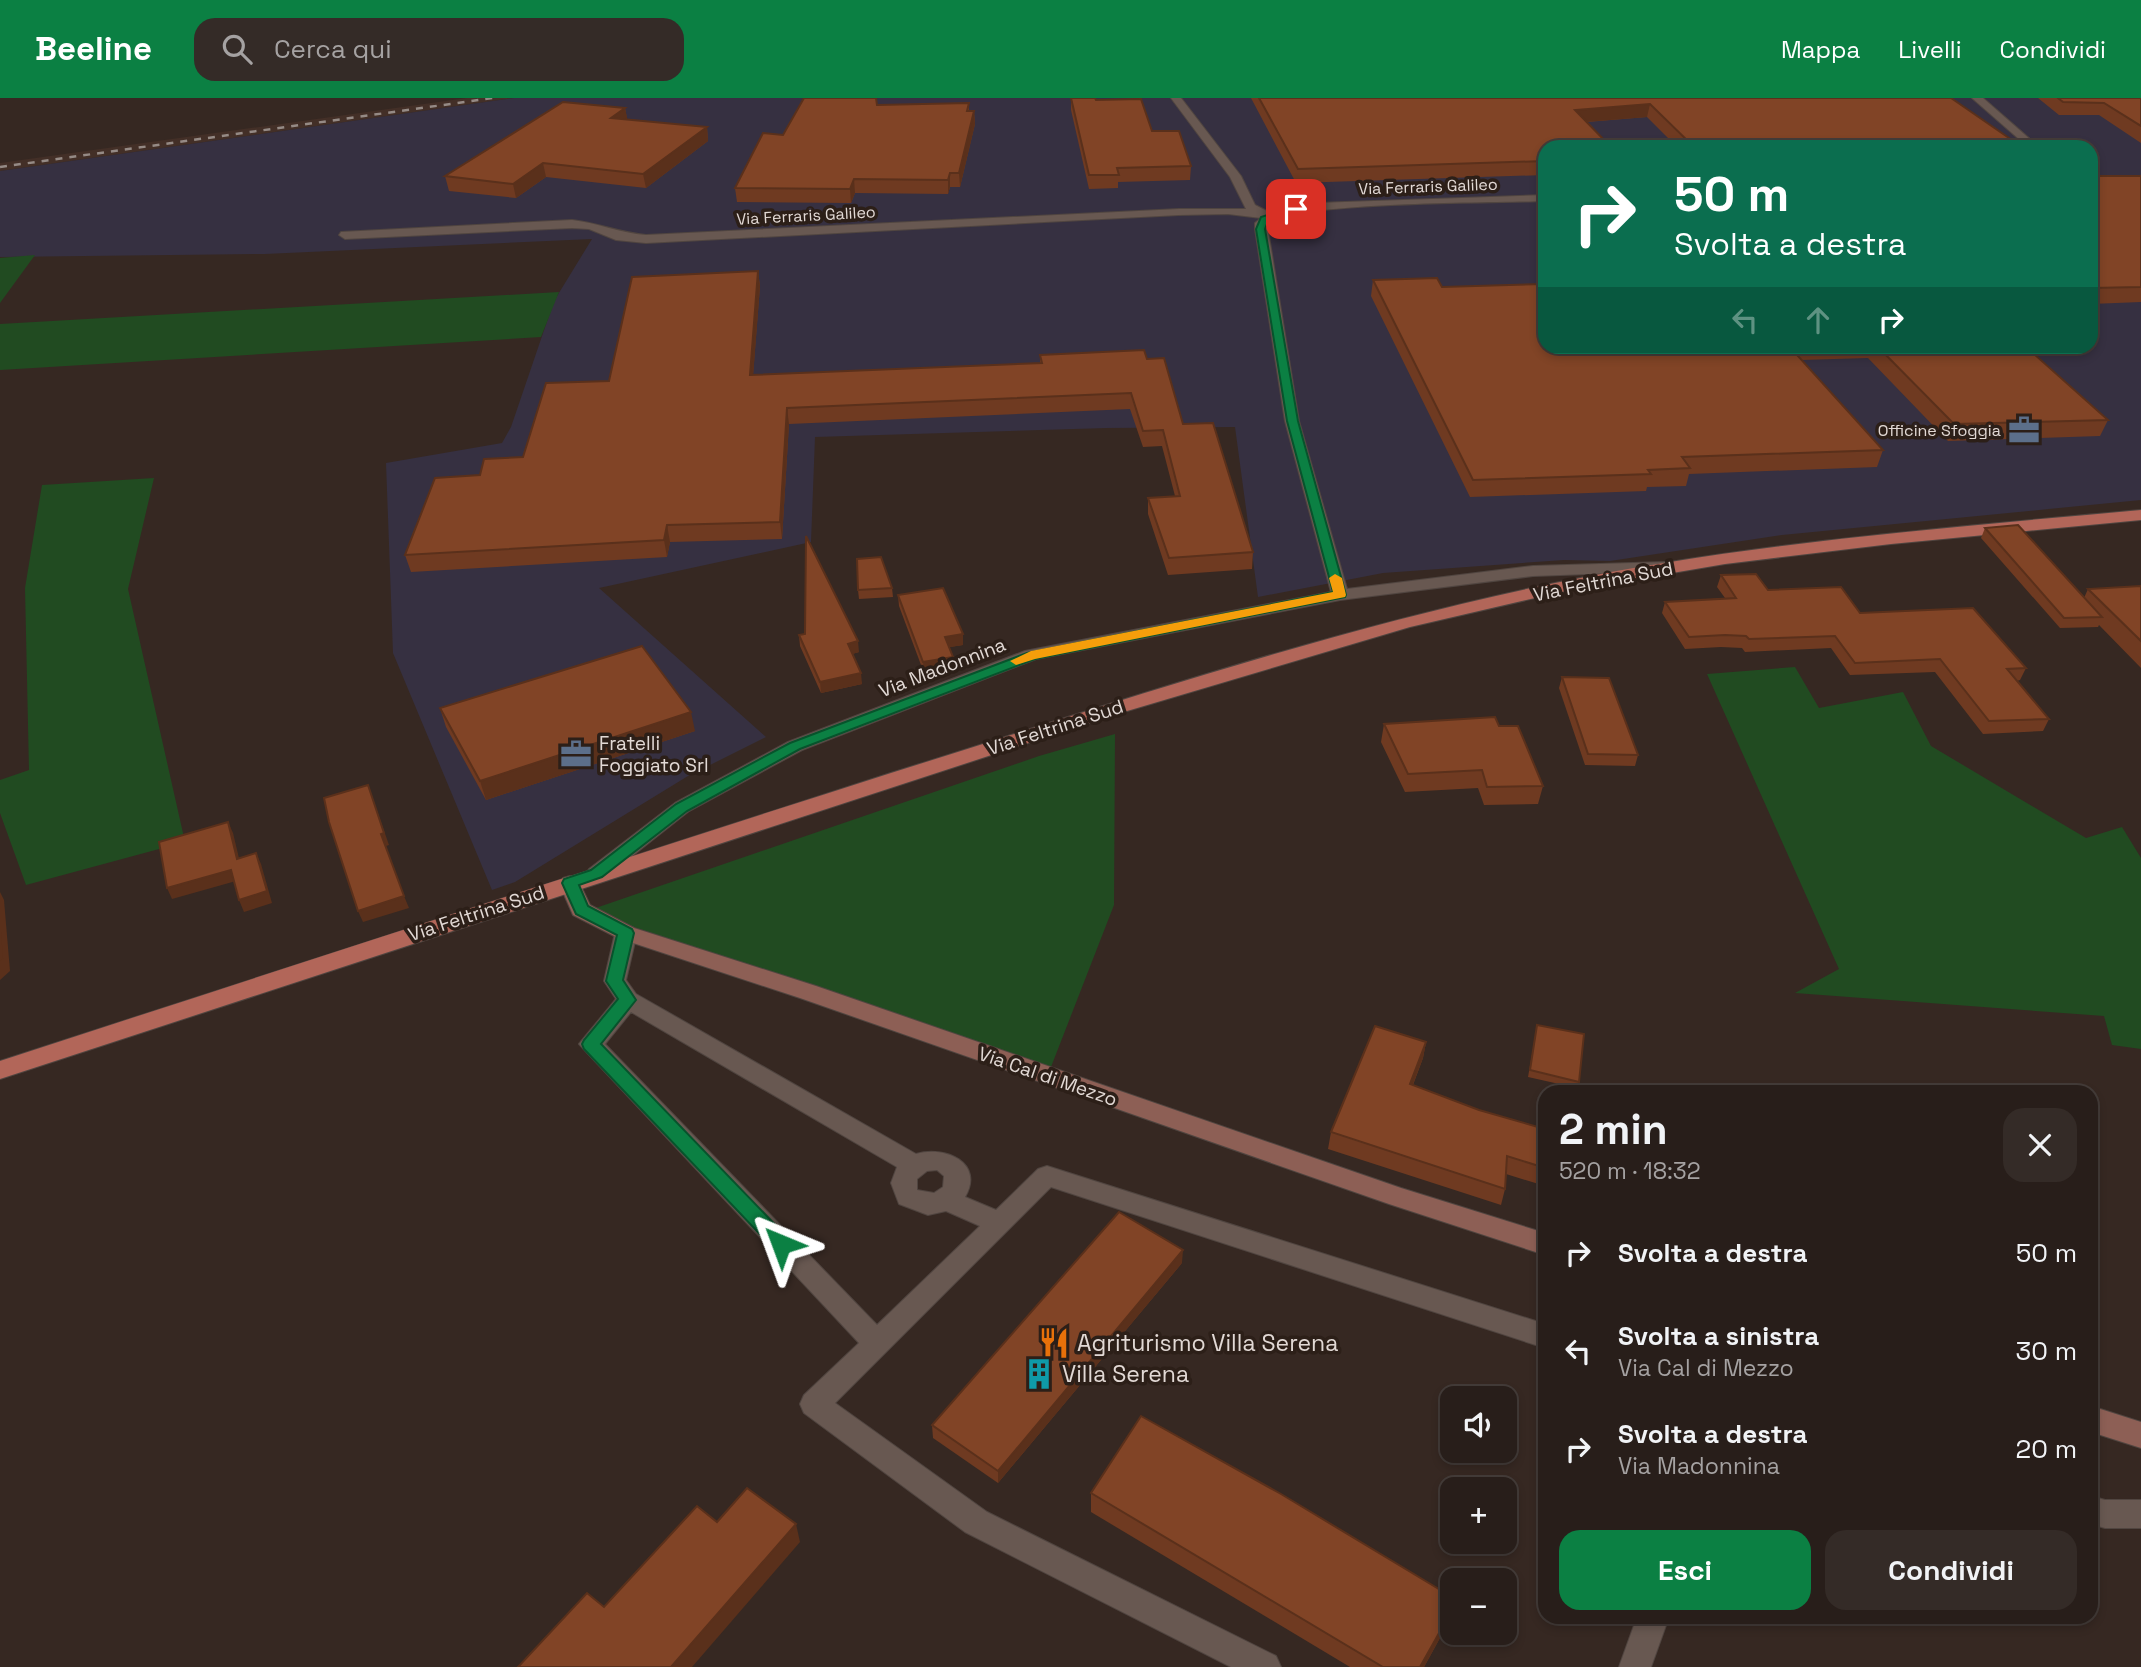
<!DOCTYPE html>
<html lang="it">
<meta charset="utf-8">
<style>
body{margin:0;font-family:"Space Grotesk",sans-serif;background:#342b27;color:#f1f3f6;height:100vh;display:flex;flex-direction:column;font-size:26px;white-space:nowrap}
*{box-sizing:border-box;margin:0}
p{font-size:23px;color:#a5a2a2}
.icon{flex:none;width:38px;height:38px;fill:none;stroke:currentColor;stroke-width:2;stroke-linecap:round;stroke-linejoin:round}
.map{position:relative;flex:1;overflow:hidden}
.drawer{position:absolute;left:1538px;top:987px;width:560px;height:539px;display:flex;flex-direction:column;background:#281e1a;border-radius:21px;box-shadow:0 4px 10px #0003,0 0 0 2px #443c39}
.drawer>*{flex:none}
.banner{position:absolute;left:1538px;top:42px;width:560px;height:214px;border-radius:21px;box-shadow:0 4px 10px #0003,0 0 0 2px #443c39;background:#0b6e4f;color:#fff;overflow:hidden}
.controls{position:absolute;left:1440px;top:1288px;display:grid;gap:14px}
.controls a{display:grid;place-items:center;width:77px;height:77px;border-radius:14px;background:#281e1a;box-shadow:0 4px 10px #0003,0 0 0 2px #443c39;font-size:35px}
.pin{position:absolute;display:grid;place-items:center;width:60px;height:60px;color:#fff;margin:-30px;border-radius:14px;box-shadow:0 4px 10px #0006}
.me{position:absolute;width:77px;margin:-38px;rotate:316deg;stroke-linejoin:round;filter:drop-shadow(0 0 5px #0008)}
.turn{display:flex;align-items:center;gap:24px;height:147px;padding:0 21px;font-size:32px}
.turn .icon{width:91px;height:91px;stroke-width:2.5}
.turn b{display:block;font-size:49px;line-height:60px}
.lanes{display:flex;align-items:center;height:66px;padding:0 21px;background:#0003;justify-content:center;gap:35px;direction:ltr}
.lanes .off{opacity:.35}
.round{display:grid;place-items:center;flex:none;width:74px;height:74px;border-radius:21px;background:#342b27}
.overview{display:flex;align-items:center;justify-content:space-between;height:119px;padding:0 21px}
h1{font-size:42px;font-weight:700;line-height:52px}
.cta{display:flex;gap:14px;margin-top:auto;padding:14px 21px}
.cta a{flex:1;height:80px;border-radius:21px;background:#0b8043;color:#fff;font-size:28px;font-weight:700;line-height:80px;text-align:center}
.cta a+a{background:#342b27;color:#f1f3f6}
ul{padding:0;list-style:none}
li{display:flex;align-items:center;gap:21px;height:98px;padding:0 21px}
li div{flex:1}
li b{display:block;font-size:26px}
li em{font-style:normal}
header{display:flex;align-items:center;gap:42px;box-sizing:border-box;height:98px;padding:0 35px;background:#0b8043;color:#fff}
header strong{font-size:33px}
nav{display:flex;gap:38px;margin-inline-start:auto;font-size:24px}
.search{width:490px;height:63px;background:#342b27;display:flex;align-items:center;gap:18px;box-sizing:border-box;padding:0 24px;border-radius:21px;color:#a5a2a2;font-size:26px}
.map>svg:first-child{display:block}
.built{fill:#432f27}
.industrial{fill:#363041;fill-rule:evenodd}
.green{fill:#214b21}
.lines{fill:none;stroke-linecap:round;stroke-linejoin:round}
.street-casing{stroke:#504540;stroke-width:2}
.secondary-casing{stroke:#504540;stroke-width:2}
.primary-casing{stroke:#504540;stroke-width:2}
.street{fill:#685851;fill-rule:evenodd}
.secondary{fill:#8d5f55;fill-rule:evenodd}
.primary{fill:#b26659;fill-rule:evenodd}
.rail{stroke:#958a85;stroke-width:2.5;stroke-dasharray:7 7;stroke-linecap:butt}
.wall{fill:#6f3a21}
.shaded-wall{fill:#5a301b}
.building{fill:#814426;stroke:#5a301b;stroke-width:2}
.route{fill:#0b8043;stroke:#07532c;stroke-width:2}
.slow{fill:#f59e0b}
.labels{text-anchor:middle;stroke-width:7;stroke-linejoin:round;paint-order:stroke}
.far-street-label{font-size:16px;fill:#e2d9d5;stroke:#2c1f18}
.far-poi-label{font-size:16px;fill:#e2d9d5;stroke:#2c1f18;text-anchor:end}
.street-label{font-size:19px;fill:#e2d9d5;stroke:#2c1f18}
.poi-label{font-size:19px;fill:#e2d9d5;stroke:#2c1f18;text-anchor:start}
.near-poi-label{font-size:23px;fill:#e2d9d5;stroke:#2c1f18;text-anchor:start}
</style>
<header>
<strong>Beeline</strong>
<div class="search"><svg class="icon" aria-label="search" viewBox="0 0 24 24"><circle cx="10" cy="10" r="6"/><path d="M15 15l6 6"/></svg>Cerca qui</div>
<nav><a>Mappa</a><a>Livelli</a><a>Condividi</a></nav>
</header>
<div class="map">
<svg width="2141" height="1569" viewBox="0 0 2141 1569">
<rect width="100%" height="100%" fill="#362822"/>
<path class="built" d="M467,0H514L0,73V65Z"/>
<path class="industrial" d="M514,0H2141V402L1782,437L1610,463L1564,462L1383,475L1258,499L1235,329L1107,330L815,339L811,444L599,490L766,639L688,678L515,784L492,792L393,555L386,365L502,345L511,329L554,203L592,141L265,156L0,159V73ZM1545,49H2091V248H1545Z"/>
<g class="green">
<path d="M35,157L0,205V160Z"/>
<path d="M559,194L541,239L0,272V226Z"/>
<path d="M154,380L128,491L185,744L26,787L0,715V682L29,672L25,490L42,387Z"/>
<path d="M1795,569L1819,610L1903,594L1931,648L2086,740L2122,729L2141,760V951L2112,947L2104,918L1795,895L1839,871L1707,576Z"/>
<path d="M1115,636L1114,807L1051,969L616,823L584,814L1039,658Z"/>
</g>
<g class="lines">
<defs>
<g id="street">
<path d="M1171,0H1181L1241,78L1255,107L1267,113L1316,105L1545,97V103C1496,105 1296,103 1267,126L1299,323L1347,491L1533,468L1666,464L1672,465L1674,469L1672,473L1533,478L1340,502L1036,561L802,652L689,713L603,781H589L586,776L589,771L675,705L788,644L1025,553L1331,494L1285,323L1255,131V125L1261,120L1228,116L1179,117L646,145L616,142L589,131L572,130L345,141L339,137L341,134L572,122C598,125 620,135 646,137L1179,111H1246L1230,79Z"/>
<path d="M1972,0H1983L2039,49H2028Z"/>
<path d="M626,827L634,830L637,835L626,882L636,896L916,1056C945,1047 985,1065 965,1099L996,1112L1038,1071L1047,1068L1545,1226V1250L1051,1089L835,1305L987,1414L1276,1558L1281,1569H1231L965,1434L804,1315L800,1306L804,1297L859,1245L579,946L616,901L604,883L615,835L618,830ZM631,914L897,1069L891,1085L899,1106L928,1117L946,1113L980,1128L877,1227L605,946ZM937,1072L944,1078L943,1089L934,1095L917,1092V1081L927,1073Z"/>
<path d="M2091,1398L2105,1402H2141V1430H2105L2091,1426Z"/>
<path d="M1637,1519H1669L1651,1569H1619Z"/>
</g>
<g id="secondary">
<path d="M570,778L577,780L590,807L634,830L816,888L1401,1090L1545,1135V1157L1389,1106L800,900L618,840L573,817L559,785L563,780Z"/>
<path d="M2091,1308L2141,1324V1350L2091,1334Z"/>
</g>
<path id="primary" d="M2141,412V422L1891,446L1725,466L1561,494L1410,529L1117,616L0,981V963C297,866 594,770 891,675C1111,606 1329,532 1555,485C1748,445 1945,430 2141,412Z"/>
</defs>
<use href="#street" class="street-casing"/>
<use href="#secondary" class="secondary-casing"/>
<use href="#primary" class="primary-casing"/>
<use href="#street" class="street"/>
<use href="#secondary" class="secondary"/>
<use href="#primary" class="primary"/>
<path class="rail" d="M0,69L493,0"/>
</g>
<g class="wall">
<path d="M1071,0L1096,2L1152,33L1191,68L1190,82L1118,84V90L1089,91L1071,12Z"/>
<path d="M1251,0H1951L2022,49H1677L1647,19L1587,24L1545,49V77L1296,85Z"/>
<path d="M2038,0H2141V45L2099,17H2059Z"/>
<path d="M969,5V13H974L975,26L960,89H950L948,96L855,95L851,105L737,104L735,90L783,37L877,7Z"/>
<path d="M625,10L627,21L707,29L708,43L646,90L546,79L516,100L449,93L445,78Z"/>
<path d="M2091,78H2141V204L2091,206Z"/>
<path d="M758,173L760,188L753,277L1040,265V257L1147,261L1253,454L1252,471L1168,477L1148,416V400L1175,398L1162,348L1143,349L1130,311L789,326L782,441L670,444L667,459L411,474L405,457L480,377L523,359L609,283Z"/>
<path d="M1373,182L1442,189L1545,248H2025L2108,322L2100,338L1948,343L1868,260L1801,262L1883,352L1877,369L1689,376L1686,388L1647,389L1646,393L1470,399L1371,198Z"/>
<path d="M1985,430L2084,500L2088,491L2141,488V570L2099,527L2098,529L2060,530L1981,440Z"/>
<path d="M1721,477L1768,492L1860,515L2026,570L2020,582L2017,583L2049,621L2043,633L1983,636L1935,574L1850,577L1831,550L1745,554L1742,550L1721,549L1685,551L1662,515L1665,504L1725,500L1717,489Z"/>
<path d="M892,490L893,499L859,501L858,492Z"/>
<path d="M898,497L963,536V547L949,549L953,559L954,570L924,575L899,508Z"/>
<path d="M799,537L859,554L852,556L862,586L821,595L800,548Z"/>
<path d="M1562,579L1638,657L1635,668L1585,667L1559,590Z"/>
<path d="M440,610L695,633L486,702L446,629Z"/>
<path d="M1384,626L1499,628L1543,688L1538,706L1484,707L1478,690L1405,694L1381,644Z"/>
<path d="M1537,927L1579,984L1577,990L1528,979Z"/>
<path d="M1426,944L1423,960L1413,987L1479,1012L1545,1031V1088L1506,1076L1505,1091L1501,1107L1328,1051L1331,1034Z"/>
<path d="M1182,1165L998,1385L933,1340L932,1327Z"/>
<path d="M1091,1395L1452,1499V1518L1424,1569H1350L1091,1414Z"/>
</g>
<g class="shaded-wall">
<path d="M1650,6L1647,19L1572,25L1575,12Z"/>
<path d="M625,10L628,24L611,20Z"/>
<path d="M974,13L975,26L960,89L959,75Z"/>
<path d="M707,29L708,43L646,90L643,76Z"/>
<path d="M543,65L546,79L516,100L513,86Z"/>
<path d="M950,75V89L948,96V82Z"/>
<path d="M854,81L855,95L851,105L850,91Z"/>
<path d="M758,173L760,188L752,293L750,277Z"/>
<path d="M787,310L789,326L782,441L780,424Z"/>
<path d="M667,427L670,444L667,459L664,442Z"/>
<path d="M963,536V547L945,550V539Z"/>
<path d="M858,543L859,554L849,557L848,546Z"/>
<path d="M953,559L954,570L924,575L923,564Z"/>
<path d="M861,575L862,586L821,595L820,584Z"/>
<path d="M691,614L695,633L486,702L480,683Z"/>
<path d="M368,687L389,747L386,748L381,736Z"/>
<path d="M228,724L233,735L242,773L237,761Z"/>
<path d="M256,755L261,766L272,805L244,814L239,802Z"/>
<path d="M231,772L236,783L172,801L167,790Z"/>
<path d="M0,794L4,802L10,873L0,882Z"/>
<path d="M404,798L409,810L363,824L358,813Z"/>
<path d="M1426,944L1423,960L1407,1002L1410,986Z"/>
<path d="M1183,1152L1182,1165L998,1385V1373Z"/>
<path d="M796,1426L800,1444L692,1569H671Z"/>
<path d="M1452,1512V1518L1424,1569H1420Z"/>
</g>
<g class="building">
<path d="M804,0H876L877,7L969,5L967,13H974L959,75H950L948,82L854,81L850,91L735,90L763,35L783,37Z"/>
<path d="M1071,0H1095L1096,2L1141,1L1152,33H1179L1191,68L1117,70L1119,77H1089Z"/>
<path d="M1259,0H1951L2022,49H1694L1650,6L1575,12L1611,49H1545V63L1298,71Z"/>
<path d="M2058,0H2141V28L2104,5L2063,4Z"/>
<path d="M563,4L625,10L611,20L707,29L643,76L543,65L513,86L445,78Z"/>
<path d="M2091,78H2141V189L2091,190Z"/>
<path d="M758,173L750,277L1042,265L1040,257L1144,252L1147,261L1164,260L1183,326L1213,325L1253,454L1169,460L1148,400L1180,398L1163,332L1143,333L1131,295L787,310L780,424L667,427L664,442L405,457L435,380L480,377L484,361L523,359L546,285L609,283L632,179Z"/>
<path d="M1437,180L1442,189L1545,186V248H1789L1883,352L1682,359L1690,370L1648,372L1651,376L1473,382L1373,182Z"/>
<path d="M1877,248H2025L2108,322L1954,326Z"/>
<path d="M2018,427L2102,519L2064,520L1985,430Z"/>
<path d="M806,438L858,543L848,546L861,575L820,584L799,537L805,536Z"/>
<path d="M881,459L892,490L858,492L857,461Z"/>
<path d="M1756,476L1768,492L1841,489L1860,515L1973,510L2026,570L2007,571L2049,621L1989,623L1940,561L1855,565L1835,538L1749,541L1746,538L1725,537L1689,539L1665,504L1736,500L1721,477Z"/>
<path d="M2141,488V543L2088,491Z"/>
<path d="M943,490L963,536L945,539L953,559L923,564L898,497Z"/>
<path d="M642,548L691,614L480,683L440,610Z"/>
<path d="M1562,579L1609,580L1638,657L1588,656Z"/>
<path d="M1495,619L1499,628H1518L1543,688L1487,689L1482,672L1408,676L1384,626Z"/>
<path d="M368,687L384,735L381,736L404,798L358,813L329,724L324,700Z"/>
<path d="M228,724L237,761L256,755L267,793L239,802L231,772L167,790L159,744Z"/>
<path d="M0,833L2,860L0,862Z"/>
<path d="M1537,927L1584,936L1579,984L1530,972Z"/>
<path d="M1375,928L1426,944L1410,986L1479,1012L1545,1031V1070L1507,1058L1505,1091L1331,1034Z"/>
<path d="M1119,1114L1183,1152L998,1373L932,1327Z"/>
<path d="M1141,1318L1281,1396L1452,1499V1512L1420,1569H1383L1091,1395Z"/>
<path d="M747,1390L796,1426L671,1569H518L587,1495L604,1509L697,1408L717,1424Z"/>
</g>
<path class="route" d="M1293,109L1301,111L1268,123L1265,131L1298,323L1346,497L1345,499L1035,561L800,651L687,713L602,779L579,787L588,808L632,831L634,835L623,882L636,902L601,946L788,1140L791,1146L788,1151L781,1154L774,1151L584,951L582,946L584,942L618,901L606,883L617,837L576,816L562,785L564,781L591,772L676,706L790,645L1027,555L1333,494L1287,323L1256,131L1261,119Z"/>
<path class="slow" d="M1335,476L1342,480L1346,497L1345,499L1035,561L1016,567L1010,563L1031,553L1333,494L1329,480Z"/>
<defs>
<symbol id="office-bare" viewBox="-9 -9 18 18"><path d="M-6-3h4V-5.5h4V-3h4V5H-6ZM-1-4.5V-3h2v-1.5ZM-6 0V1H6V0Z" fill="#5c6f8a" stroke="#2c1f18" stroke-width="2.5" paint-order="stroke"/></symbol>
<symbol id="restaurant-bare" viewBox="-9 -9 18 18"><path d="M-5-6h1v4h1v-4h1v4h1v-4h1v5L-1.5 .5V6h-2V.5L-5-1ZM5-6V6H3V1.5H1.5Q1.5-4 5-6Z" fill="#e8710a" stroke="#2c1f18" stroke-width="2.5" paint-order="stroke"/></symbol>
<symbol id="building-bare" viewBox="-9 -9 18 18"><path d="M-4-6H4V6H1V3H-1V6H-4ZM-2.5-4.3h1.7v1.8h-1.7ZM.8-4.3h1.7v1.8H.8ZM-2.5-1h1.7V.8h-1.7ZM.8-1h1.7V.8H.8Z" fill="#0f9aa8" stroke="#2c1f18" stroke-width="2.5" paint-order="stroke"/></symbol>
</defs>
<g fill-rule="evenodd">
<use href="#office-bare" x="2002" y="310" width="44" height="44"/>
<use href="#office-bare" x="554" y="634" width="44" height="44"/>
<use href="#restaurant-bare" x="1032" y="1223" width="44" height="44"/>
<use href="#building-bare" x="1017" y="1254" width="44" height="44"/>
</g>
<g class="labels">
<g class="far-street-label">
<text transform="translate(1428 88) rotate(-2)" y="6">Via Ferraris Galileo</text>
<text transform="translate(806 117) rotate(-3)" y="6">Via Ferraris Galileo</text>
</g>
<g class="far-poi-label">
<text x="2001" y="338">Officine Sfoggia</text>
</g>
<g class="street-label">
<text transform="translate(1603 483) rotate(-11)" y="7">Via Feltrina Sud</text>
<text transform="translate(942 569) rotate(-21)" y="7">Via Madonnina</text>
<text transform="translate(1055 629) rotate(-18)" y="7">Via Feltrina Sud</text>
<text transform="translate(476 815) rotate(-18)" y="7">Via Feltrina Sud</text>
<text transform="translate(1048 978) rotate(19)" y="7">Via Cal di Mezzo</text>
</g>
<g class="poi-label">
<text x="599" y="652">Fratelli<tspan x="599" dy="22">Foggiato Srl</tspan></text>
</g>
<g class="near-poi-label">
<text x="1077" y="1253">Agriturismo Villa Serena</text>
<text x="1062" y="1284">Villa Serena</text>
</g>
</g>
</svg>
<div class="controls">
<a><svg class="icon" aria-label="sound" viewBox="0 0 24 24"><path d="M4 9h4l5-4v14l-5-4H4zM17 9q2 3 0 6"/></svg></a>
<a>+</a>
<a>−</a>
</div>
<div class="pin" style="left:1296px;top:111px;background:#d93025"><svg class="icon" aria-label="arrive" viewBox="0 0 24 24"><path d="M6 21V4h12l-3 4 3 4H6"/></svg></div>
<svg class="me" style="left:781px;top:1146px" viewBox="-20 -20 40 40"><path d="M0-17L14 15 0 8-14 15z" fill="#0b8043" stroke="#fff" stroke-width="4"/></svg>
<div class="banner">
<div class="turn"><svg class="icon" aria-label="right" viewBox="0 0 24 24"><path d="M7 20v-9h11M14 6l5 5-5 5"/></svg><div><b>50 m</b>Svolta a destra</div></div>
<div class="lanes"><svg class="icon off" aria-label="left" viewBox="0 0 24 24"><path d="M17 20v-9H6M10 6l-5 5 5 5"/></svg><svg class="icon off" aria-label="ahead" viewBox="0 0 24 24"><path d="M12 20V5M6 11l6-6 6 6"/></svg><svg class="icon" aria-label="right" viewBox="0 0 24 24"><path d="M7 20v-9h11M14 6l5 5-5 5"/></svg></div>
</div>
<section class="drawer">
<div class="overview"><div><h1>2 min</h1><p>520 m · 18:32</p></div><a class="round"><svg class="icon" aria-label="close" viewBox="0 0 24 24"><path d="M6 6l12 12M18 6L6 18"/></svg></a></div>
<ul>
<li><svg class="icon" aria-label="right" viewBox="0 0 24 24"><path d="M7 20v-9h11M14 6l5 5-5 5"/></svg><div><b>Svolta a destra</b></div><em>50 m</em></li>
<li><svg class="icon" aria-label="left" viewBox="0 0 24 24"><path d="M17 20v-9H6M10 6l-5 5 5 5"/></svg><div><b>Svolta a sinistra</b><p>Via Cal di Mezzo</p></div><em>30 m</em></li>
<li><svg class="icon" aria-label="right" viewBox="0 0 24 24"><path d="M7 20v-9h11M14 6l5 5-5 5"/></svg><div><b>Svolta a destra</b><p>Via Madonnina</p></div><em>20 m</em></li>
</ul>
<div class="cta"><a>Esci</a><a>Condividi</a></div>
</section>
</div>
